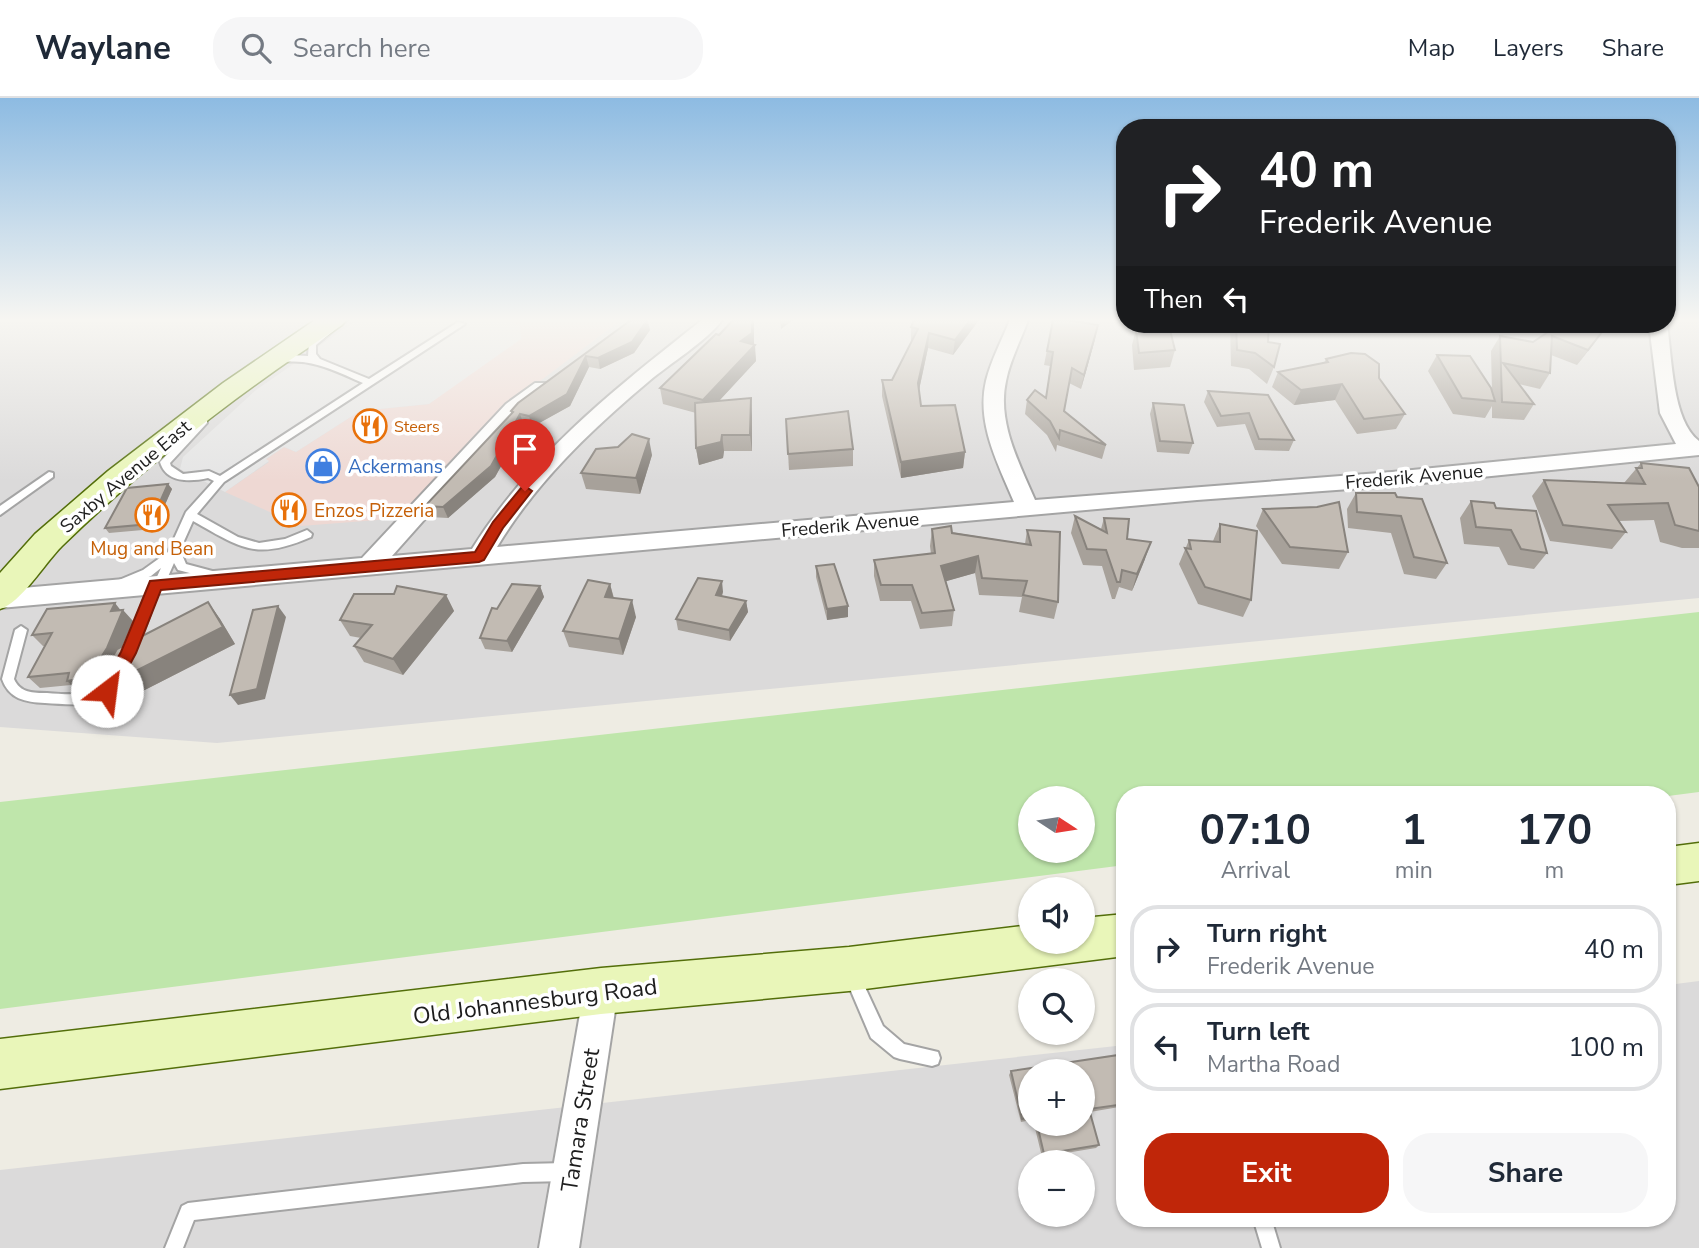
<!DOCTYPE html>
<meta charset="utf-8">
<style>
body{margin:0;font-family:"Nunito Sans",sans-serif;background:#f6f6f7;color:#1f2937;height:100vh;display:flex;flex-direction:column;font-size:26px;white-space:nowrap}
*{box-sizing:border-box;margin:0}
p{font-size:23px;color:#747a83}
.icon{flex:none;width:38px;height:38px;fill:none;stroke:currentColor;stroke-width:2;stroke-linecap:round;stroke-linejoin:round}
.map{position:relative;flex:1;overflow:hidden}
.details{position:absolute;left:1116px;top:688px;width:560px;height:441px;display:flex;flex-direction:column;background:#fff;border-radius:28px;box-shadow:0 2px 5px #0004}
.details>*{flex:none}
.banner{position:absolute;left:1116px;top:21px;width:560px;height:214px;border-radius:28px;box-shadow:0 2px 5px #0004;background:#202124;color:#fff;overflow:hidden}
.needle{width:46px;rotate:102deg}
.controls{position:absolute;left:1018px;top:688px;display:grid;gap:14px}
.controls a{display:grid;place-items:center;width:77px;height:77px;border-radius:50%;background:#fff;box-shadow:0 2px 5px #0004;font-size:35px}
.pin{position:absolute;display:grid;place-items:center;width:60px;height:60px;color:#fff;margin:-72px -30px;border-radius:50% 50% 50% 0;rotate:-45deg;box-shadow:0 0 7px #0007}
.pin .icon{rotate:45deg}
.me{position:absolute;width:77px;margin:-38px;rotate:30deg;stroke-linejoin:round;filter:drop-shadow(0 0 5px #0008)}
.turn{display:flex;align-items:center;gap:24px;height:147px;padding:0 28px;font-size:32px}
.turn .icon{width:91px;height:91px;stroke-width:2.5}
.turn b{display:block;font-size:49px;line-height:60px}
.then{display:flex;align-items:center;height:66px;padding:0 28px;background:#0003;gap:14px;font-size:26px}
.eta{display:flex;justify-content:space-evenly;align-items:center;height:119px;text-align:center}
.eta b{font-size:42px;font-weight:700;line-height:49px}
.action{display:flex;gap:14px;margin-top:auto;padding:14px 28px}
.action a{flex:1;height:80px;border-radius:28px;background:#c02609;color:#fff;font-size:28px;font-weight:700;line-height:80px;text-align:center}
.action a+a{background:#f6f6f7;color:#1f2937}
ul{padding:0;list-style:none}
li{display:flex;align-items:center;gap:21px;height:88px;margin:0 14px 10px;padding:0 14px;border:4px solid #e0e1e3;border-radius:28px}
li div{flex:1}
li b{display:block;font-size:26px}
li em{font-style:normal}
header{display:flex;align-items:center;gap:42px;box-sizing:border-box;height:98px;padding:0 35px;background:#fff;border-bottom:2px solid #e0e1e3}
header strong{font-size:33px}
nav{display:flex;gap:38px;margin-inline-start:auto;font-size:24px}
.search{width:490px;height:63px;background:#f6f6f7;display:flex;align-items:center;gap:18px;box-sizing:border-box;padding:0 24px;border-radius:28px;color:#747a83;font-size:26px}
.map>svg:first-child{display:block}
.residential{fill:#dbdada;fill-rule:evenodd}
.commercial{fill:#eed8d3}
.grass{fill:#bfe6ab;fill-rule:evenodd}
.parking{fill:#e5e5e5}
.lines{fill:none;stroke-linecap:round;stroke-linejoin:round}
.lane-casing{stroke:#a4a4a4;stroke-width:4}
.street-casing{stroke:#a4a4a4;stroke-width:4}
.secondary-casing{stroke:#536e0a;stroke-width:3}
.lane{fill:#fff;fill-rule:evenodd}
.street{fill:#fff;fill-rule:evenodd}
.secondary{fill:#e9f6b9;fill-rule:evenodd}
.wall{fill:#a7a19a}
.shaded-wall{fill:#88837d}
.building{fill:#c2bbb3;stroke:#88837d;stroke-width:2}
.route{fill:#c02609;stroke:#7d1906;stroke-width:2}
.labels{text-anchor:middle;stroke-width:7;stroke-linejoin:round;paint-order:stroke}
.far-food-label{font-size:16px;fill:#c56008;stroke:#fff;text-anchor:start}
.shop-label{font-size:19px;fill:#366cbe;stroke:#fff;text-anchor:start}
.street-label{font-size:19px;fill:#1d1d1d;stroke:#fff}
.food-label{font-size:19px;fill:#c56008;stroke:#fff;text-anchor:start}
.near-street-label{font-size:23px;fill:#1d1d1d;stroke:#fff}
</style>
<header>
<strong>Waylane</strong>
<div class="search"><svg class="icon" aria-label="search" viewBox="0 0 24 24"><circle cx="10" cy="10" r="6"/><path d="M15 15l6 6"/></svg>Search here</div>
<nav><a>Map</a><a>Layers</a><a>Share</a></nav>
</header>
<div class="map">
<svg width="1699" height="1150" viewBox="0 0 1699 1150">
<rect width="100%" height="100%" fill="#eeece3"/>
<g class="residential">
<path d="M0,222H1125V226H1668V222H1699V500L217,645L0,629Z"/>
<path d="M1699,883V1150H0V1072L1125,947V1120H1668V887ZM1031,973H1083V1026H1031ZM1031,1064H1083V1116H1031Z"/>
</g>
<path class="commercial" d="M505,222H621L511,305L403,420L301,428L225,394L269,364L265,362L284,349L296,354L360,313L429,306L520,227Z"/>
<path class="grass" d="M1699,514V694L1668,698L1125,696V767L0,911V704ZM1031,700H1083V752H1031Z"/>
<path class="parking" d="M357,222H505L520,227L521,241L429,306L360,313L296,354L284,349L266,361L269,363L225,394L180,371L183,359L256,292Z"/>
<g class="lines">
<defs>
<g id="lane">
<path d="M338,222H347L316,247V256L320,261L369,281L458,224L465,226L224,384L197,416L238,439L259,445L285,441L307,432L312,436L311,439C256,463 241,450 193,423L180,452L186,466L216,474L218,477L212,481L182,473L178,472L174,465L163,490L159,491C150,515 127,590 104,601C88,609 63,606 45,605C25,604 9,601 2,581L15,532L21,528L27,532L14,581C20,595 33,595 47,595C61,596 82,598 96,593C116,586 141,508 149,487L155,483L161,470L151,478L127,488L123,489L117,485L119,482L143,472L168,454L186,414L214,383L208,380C190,384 166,385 160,364L201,321H207V325L170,365L171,368L183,376L209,373L220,378L363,285C335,273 310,259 279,265L275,262L291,257L308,258L309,244Z"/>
<path d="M49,374L53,375V379L0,417V408Z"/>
<path d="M853,871L858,874L883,928L904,946L938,954L940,960L938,966L932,968L900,961L894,959L871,940L845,879L848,874Z"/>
<path d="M567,1065L573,1068L576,1074L573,1080L567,1083L523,1084L194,1122L183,1150H165L182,1108L188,1105L523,1066Z"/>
<path d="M1253,1120H1271L1280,1150H1262Z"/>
</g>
<g id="street">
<path d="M702,222H722C707,243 669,266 648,284C591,332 536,384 497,449L1014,404C998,366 976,325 986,283C991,262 1002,242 1010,222H1028C1021,242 1010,262 1006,283C997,324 1019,365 1035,402L1392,374L1676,346L1660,315L1649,226H1667C1672,259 1672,323 1699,343V357L1392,388L1197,402L0,510V492L362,460L506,306L535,285H549L552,289L549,293L520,314L392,458L472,451C532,355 614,292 702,222Z"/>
<path d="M601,876L613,881L618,893L579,1150H539L584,893L589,881Z"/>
</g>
<g id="secondary">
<path d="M315,222H346L342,227C243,292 146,366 62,448C44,466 21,505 0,511V475L35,436L108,373L223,285Z"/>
<path d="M1699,745V783L1668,787V749Z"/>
<path d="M1125,816V858L849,893L601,916L0,991V941L601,870L849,849L1031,827V844H1083V820Z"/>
</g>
</defs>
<use href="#lane" class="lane-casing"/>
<use href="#street" class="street-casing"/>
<use href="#secondary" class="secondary-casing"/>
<use href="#lane" class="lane"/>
<use href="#street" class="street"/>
<use href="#secondary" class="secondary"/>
</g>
<g class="wall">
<path d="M631,222H648L650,232L634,255L600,271L589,269L570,308L532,329L524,327L495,379L448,420L430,419L425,408L511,316V313Z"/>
<path d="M733,222H754V247L756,263L719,303L752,317V353H724L723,360L699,367L696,350V315L663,306L660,290L719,237Z"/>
<path d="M979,222L953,257L928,250L919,292L921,308L965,354L963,370L901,380L882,298V282H892L911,245V229Z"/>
<path d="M1053,222L1095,241L1081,291L1069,285L1064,313L1106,347L1102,361L1057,347L1056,354L1047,337L1025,316L1027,302L1046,300L1050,268L1044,267Z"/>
<path d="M1230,226H1269L1268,244L1274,269L1267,286L1249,271L1231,268Z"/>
<path d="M1278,226H1312L1309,233Z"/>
<path d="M1543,226H1608L1577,267L1551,257L1550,275L1540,291L1519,286L1534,306L1524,322L1492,320V308L1485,320L1453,316L1428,273L1437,257L1492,293L1491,253L1500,238L1533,244L1547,235Z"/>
<path d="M1136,231L1175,252L1170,269L1134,272L1132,247Z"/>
<path d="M1326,261L1379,280L1405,316L1396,331L1357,336L1335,302L1294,307L1272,289L1278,274L1324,265Z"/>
<path d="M1208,293L1268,297L1294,342L1289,353L1255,352L1245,326L1217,329L1204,304Z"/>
<path d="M1153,305L1193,345L1189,356L1157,354L1150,316Z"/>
<path d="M786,321L853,351V368L789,372Z"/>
<path d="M652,357L640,396L586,391L581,375Z"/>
<path d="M1641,365L1699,389V450H1682L1660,444L1654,422L1618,423L1626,434L1612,451L1550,443L1532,398L1544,382L1624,385Z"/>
<path d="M168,386L172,391L154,431L109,435L105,430Z"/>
<path d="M1356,395H1395L1447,465L1436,481L1404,476L1391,435L1348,430L1347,411Z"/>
<path d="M1471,403L1496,410L1547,455L1534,471L1508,467L1499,449L1464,446L1460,420Z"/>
<path d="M1263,411L1348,454L1339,471L1282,466L1256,428Z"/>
<path d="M1075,418L1101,431L1104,420L1127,441L1145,461L1132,493L1119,489L1115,501H1112L1102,468L1083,467L1071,435Z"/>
<path d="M1220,426L1251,502L1243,519L1198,506L1179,466L1189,442L1213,443Z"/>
<path d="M932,431L1025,446L1027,432L1058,504L1054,521L1019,514L1022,499L979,497L975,475L946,483L954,512L952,528L920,531L911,503H880L874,478V462L931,456L930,448Z"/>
<path d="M816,468L848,519L827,522L816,479Z"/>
<path d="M610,486L614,500L636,519L623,557L569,549L563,533Z"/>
<path d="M540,488L544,499L512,554L485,551L480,540L497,511Z"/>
<path d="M723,494L722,499L746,503L748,514L730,543L678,532L676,521Z"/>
<path d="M446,497L454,513L403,577L364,564L354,548L361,540L350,538L340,522Z"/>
<path d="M208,504L220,521L235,546L131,599L123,590L118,591L106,578L102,585L95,591L78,593L71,587L40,590L28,579L45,548H43L32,537L133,523L122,549Z"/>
<path d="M1125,956V1008L1090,1014L1099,1047L1096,1050L1042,1059L1034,1026H1083L1031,973V1022L1021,1024L1009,977L1011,973Z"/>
</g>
<g class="shaded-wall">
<path d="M647,222L650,232L634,255L600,271L598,260Z"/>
<path d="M752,222H754V248L755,247L756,263L705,318L703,302L741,243Z"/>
<path d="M780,222H793L781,231Z"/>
<path d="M970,222H979L953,257L955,242Z"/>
<path d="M1608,226L1603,234L1577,267L1588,252Z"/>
<path d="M1098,227L1095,241L1081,291L1084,277Z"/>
<path d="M929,235L928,250L917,301L918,285Z"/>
<path d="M586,258L589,269L570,308L532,329L529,318Z"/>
<path d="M1342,286L1335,302L1294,307L1301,292Z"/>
<path d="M751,300L752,317V353L750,337Z"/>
<path d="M520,316L524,327L495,379L448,420L443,409Z"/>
<path d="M722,337L724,353L723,360L699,367L696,350Z"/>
<path d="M649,341L652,357L640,396L636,380Z"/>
<path d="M965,354L963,370L901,380V364Z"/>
<path d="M168,386L172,391L154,431L150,426Z"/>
<path d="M1151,444L1145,461L1132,493L1137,476Z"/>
<path d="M978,458L975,475L940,485L941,468Z"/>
<path d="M722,483L723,494L717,508L716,497Z"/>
<path d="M610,486L614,502L605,499Z"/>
<path d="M540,488L544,499L512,554L507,543Z"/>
<path d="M446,497L454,513L403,577L393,561Z"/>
<path d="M632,502L636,519L623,557L619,541Z"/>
<path d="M746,503L748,514L730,543L729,532Z"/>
<path d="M208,504L220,521L235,546L131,599L116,583Z"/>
<path d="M115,505L122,514L123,512L133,523L117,561L103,575L106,578L102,585L95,591L78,593L67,583L111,513Z"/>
<path d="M278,508L286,519L265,601L238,607L230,597Z"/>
<path d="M848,508V519L827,522V511Z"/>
</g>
<g class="building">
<path d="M631,222H647L632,244L598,260L586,258L567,296L529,318L520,316L491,368L443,409L425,408L513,314L511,313L518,305Z"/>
<path d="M733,222H752V235L741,243L755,247L703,302L660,290L716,236L719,237Z"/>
<path d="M914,222H970L955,242L929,235L918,285L921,308L955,307L965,354L901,364L882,282H892L918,231L911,229Z"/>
<path d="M1053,222H1068L1098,227L1084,277L1072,270L1064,313L1106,347L1060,332L1059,340L1050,323L1027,302L1035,292L1046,300L1053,254L1047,253Z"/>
<path d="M1236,226H1269L1268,244L1280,246L1274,269L1255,255L1237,252Z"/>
<path d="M1560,226H1608L1588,252L1552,238L1550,275L1503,265L1534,306L1502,304L1500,238L1533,244Z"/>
<path d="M1169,228L1175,252L1139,255L1136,231Z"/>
<path d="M1351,255L1365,256L1379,266V280L1405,316L1364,321L1342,286L1301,292L1278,274L1328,264L1326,261Z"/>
<path d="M1437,257L1470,258L1491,290L1495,303L1462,300Z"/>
<path d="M1208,293L1268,297L1294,342L1259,341L1249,315L1221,318Z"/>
<path d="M751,300L750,337H722L721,344L696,350L695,305Z"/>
<path d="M1153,305L1184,307L1193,345L1160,343Z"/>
<path d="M848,313L853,351L788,356L786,321Z"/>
<path d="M632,336L649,341L636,380L581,375L596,351L618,349Z"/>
<path d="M1641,365L1689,370L1699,389V433L1675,427L1668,405L1608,407L1626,434L1563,427L1544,382L1645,386L1636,370H1642Z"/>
<path d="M168,386L150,426L105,430L127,390Z"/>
<path d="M1356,395H1395L1397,399L1422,401L1447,465L1414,459L1401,418L1357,414Z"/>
<path d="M1471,403L1494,405L1496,410L1536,413L1547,455L1521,451L1511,432L1476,429Z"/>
<path d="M1339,404L1348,454L1290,449L1263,411L1317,409Z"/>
<path d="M1075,418L1107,435L1104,420L1129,421L1127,441L1151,444L1137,476L1122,472L1120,484H1117L1106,452L1087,451Z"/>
<path d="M1220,426L1257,433L1251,502L1205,489L1185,450L1191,451L1189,442L1220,444Z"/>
<path d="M951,428L952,435L1031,447L1027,432L1060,434L1058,504L1023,497L1027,483L982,480L978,458L941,468L954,512L922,515L912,487H881L874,462L935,455L932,431Z"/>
<path d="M834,466L848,508L827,511L816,468Z"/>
<path d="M698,480L722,483L716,497L746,503L729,532L676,521Z"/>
<path d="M588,482L610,486L605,499L632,502L619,541L563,533Z"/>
<path d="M512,486L540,488L507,543L480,540L492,510L497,511Z"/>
<path d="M397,488L446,497L393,561L354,548L372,527L340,522L354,496H394Z"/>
<path d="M208,504L223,529L116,583L113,574L103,575L117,551Z"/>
<path d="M115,505L111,513L123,512L107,550L91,575L84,580L67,583L69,575L28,579L52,535L32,537L47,511Z"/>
<path d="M278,508L257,591L230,597L253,512Z"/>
<path d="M1125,956V1006L1089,1011L1099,1047L1044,1056L1037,1026H1083V973H1031V1019L1022,1021L1011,973Z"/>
</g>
<linearGradient id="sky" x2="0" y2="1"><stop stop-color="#8dbbe2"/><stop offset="0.58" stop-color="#f7f6f2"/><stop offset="1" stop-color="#f7f6f2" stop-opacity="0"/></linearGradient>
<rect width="1699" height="383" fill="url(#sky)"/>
<path class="route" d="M525,388L532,393L503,430L484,462L479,464L161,492L136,555L113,598L107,600L99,593L121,554L150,483L475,454L493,424L521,390Z"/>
<defs>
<symbol id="restaurant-ring" viewBox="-11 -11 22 22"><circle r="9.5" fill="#fff" stroke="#e8710a" stroke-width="1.5"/><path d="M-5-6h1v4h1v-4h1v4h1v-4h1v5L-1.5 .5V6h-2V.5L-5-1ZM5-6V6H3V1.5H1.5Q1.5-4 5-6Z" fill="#e8710a"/></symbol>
<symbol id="shop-ring" viewBox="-11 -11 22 22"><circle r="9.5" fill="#fff" stroke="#3f7fe0" stroke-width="1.5"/><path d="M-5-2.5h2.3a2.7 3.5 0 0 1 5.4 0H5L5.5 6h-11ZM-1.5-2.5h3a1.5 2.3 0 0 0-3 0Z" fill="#3f7fe0"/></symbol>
</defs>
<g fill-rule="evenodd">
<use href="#restaurant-ring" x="351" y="309" width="38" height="38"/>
<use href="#shop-ring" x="304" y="349" width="38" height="38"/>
<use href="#restaurant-ring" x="270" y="393" width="38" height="38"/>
<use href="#restaurant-ring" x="133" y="398" width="38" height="38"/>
</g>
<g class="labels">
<g class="far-food-label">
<text x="394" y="334">Steers</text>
</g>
<g class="shop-label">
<text x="348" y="375">Ackermans</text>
</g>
<g class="street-label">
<text transform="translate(125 378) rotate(-40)" y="7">Saxby Avenue East</text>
<text transform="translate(1414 378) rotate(-5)" y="7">Frederik Avenue</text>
<text transform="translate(850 426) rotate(-5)" y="7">Frederik Avenue</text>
</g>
<g class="food-label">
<text x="314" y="419">Enzos Pizzeria</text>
<text x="152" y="457" text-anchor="middle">Mug and Bean</text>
</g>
<g class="near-street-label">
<text transform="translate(535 903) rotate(-7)" y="8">Old Johannesburg Road</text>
<text transform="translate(580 1022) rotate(-81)" y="8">Tamara Street</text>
</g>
</g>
</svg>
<div class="controls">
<a><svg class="needle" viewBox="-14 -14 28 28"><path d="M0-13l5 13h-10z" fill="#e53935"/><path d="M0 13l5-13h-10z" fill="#747a83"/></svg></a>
<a><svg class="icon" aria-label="sound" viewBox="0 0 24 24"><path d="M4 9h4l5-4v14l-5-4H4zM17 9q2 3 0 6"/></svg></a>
<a><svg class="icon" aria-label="search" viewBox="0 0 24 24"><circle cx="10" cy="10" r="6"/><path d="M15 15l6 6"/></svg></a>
<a>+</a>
<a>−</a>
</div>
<div class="pin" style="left:525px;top:393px;background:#d93025"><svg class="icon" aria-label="arrive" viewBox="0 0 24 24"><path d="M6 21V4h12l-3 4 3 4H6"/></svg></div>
<svg class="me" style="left:107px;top:593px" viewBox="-20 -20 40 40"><circle r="19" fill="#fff"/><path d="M0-13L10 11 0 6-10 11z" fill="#c02609"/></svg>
<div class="banner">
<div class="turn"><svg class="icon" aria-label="right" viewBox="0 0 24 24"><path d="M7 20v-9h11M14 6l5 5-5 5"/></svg><div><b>40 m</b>Frederik Avenue</div></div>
<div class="then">Then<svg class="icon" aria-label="left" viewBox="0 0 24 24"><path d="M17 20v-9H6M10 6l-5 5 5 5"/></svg></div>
</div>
<section class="details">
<div class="eta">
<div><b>07:10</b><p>Arrival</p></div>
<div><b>1</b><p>min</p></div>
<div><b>170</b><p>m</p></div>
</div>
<ul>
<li><svg class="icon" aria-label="right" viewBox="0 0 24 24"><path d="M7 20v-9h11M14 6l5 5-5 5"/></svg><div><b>Turn right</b><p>Frederik Avenue</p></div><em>40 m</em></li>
<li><svg class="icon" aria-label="left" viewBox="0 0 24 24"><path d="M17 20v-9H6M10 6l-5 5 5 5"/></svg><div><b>Turn left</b><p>Martha Road</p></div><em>100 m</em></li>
</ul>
<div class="action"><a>Exit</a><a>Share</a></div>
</section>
</div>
